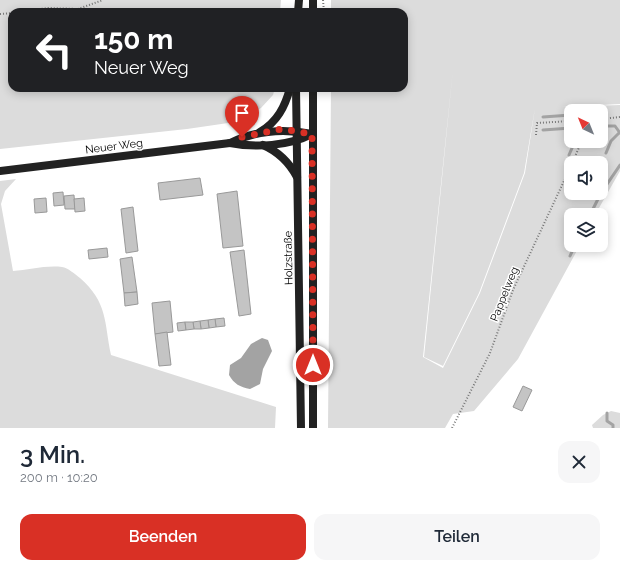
<!DOCTYPE html>
<html lang="de">
<meta charset="utf-8">
<style>
body{margin:0;font-family:Raleway,sans-serif;background:#f6f6f7;color:#1f2937;height:100vh;display:flex;flex-direction:column;font-size:15px;white-space:nowrap}
*{box-sizing:border-box;margin:0}
p{font-size:13px;color:#747a83}
.icon{flex:none;width:22px;height:22px;fill:none;stroke:currentColor;stroke-width:2;stroke-linecap:round;stroke-linejoin:round}
.map{position:relative;height:428px;overflow:hidden}
.drawer{display:flex;flex-direction:column;background:#fff;flex:1}
.drawer>*{flex:none}
.banner{position:absolute;left:8px;top:8px;width:400px;height:84px;border-radius:12px;box-shadow:0 2px 10px #0003;background:#202124;color:#fff;overflow:hidden}
.needle{width:26px;rotate:317deg}
.buttons{position:absolute;left:564px;top:104px;display:grid;gap:8px}
.buttons a{display:grid;place-items:center;width:44px;height:44px;border-radius:8px;background:#fff;box-shadow:0 2px 10px #0003;font-size:20px}
.pin{position:absolute;display:grid;place-items:center;width:34px;height:34px;color:#fff;margin:-41px -17px;border-radius:50% 50% 50% 0;rotate:-45deg;box-shadow:0 0 4px #0007}
.pin .icon{rotate:45deg}
.me{position:absolute;width:44px;margin:-22px;rotate:0deg;stroke-linejoin:round;filter:drop-shadow(0 0 3px #0008)}
.turn{display:flex;align-items:center;gap:14px;height:84px;padding:0 20px;font-size:18px}
.turn .icon{width:52px;height:52px;stroke-width:2.5}
.turn b{display:block;font-size:28px;line-height:34px}
.round{display:grid;place-items:center;flex:none;width:42px;height:42px;border-radius:12px;background:#f6f6f7}
.headline{display:flex;align-items:center;justify-content:space-between;height:68px;padding:0 20px}
h1{font-size:24px;font-weight:600;line-height:30px}
.cta{display:flex;gap:8px;margin-top:auto;padding:8px 20px}
.cta a{flex:1;height:46px;border-radius:12px;background:#d93025;color:#fff;font-size:16px;font-weight:600;line-height:46px;text-align:center}
.cta a+a{background:#f6f6f7;color:#1f2937}
.map>svg:first-child{display:block}
.green{fill:#dcdcdc;fill-rule:evenodd}
.water{fill:#a3a3a3}
.lines{fill:none;stroke-linecap:round;stroke-linejoin:round}
.stream{stroke:#a3a3a3;stroke-width:3}
.building{fill:#c4c4c4;stroke:#999}
.path{stroke:#777;stroke-width:2;stroke-dasharray:1 2;stroke-linecap:butt}
.secondary{stroke:#222;stroke-width:8}
.route{stroke:#d93025;stroke-width:7;stroke-dasharray:0 12.6}
.labels{text-anchor:middle;stroke-width:3;stroke-linejoin:round;paint-order:stroke}
.street-label{font-size:11px;fill:#000;stroke:#fff}
</style>
<div class="map">
<svg width="620" height="428" viewBox="0 0 620 428">
<rect width="100%" height="100%" fill="#fff"/>
<g class="green">
<path d="M0,0H281L280,12H12V88H275L273,95L261,108L235,122L187,129L0,149Z"/>
<path d="M331,0H620V104L560,107L620,105V171L595,215H571V245H580L518,359L474,411L453,414L445,428H328L331,88H404V12H331ZM453,69L424,357L443,366L479,293L524,173L535,108L525,173L480,293L443,368L423,357ZM571,111H601V141H571ZM571,163H601V193H571Z"/>
<path d="M16,179L5,191L1,204L13,271C28,270 46,265 62,267C68,268 75,274 80,278C108,303 104,321 111,355L276,407L275,428H0V181Z"/>
<path d="M611,411L620,413V428H593L592,425L603,415Z"/>
</g>
<path class="water" d="M262,338L268,340L272,351L263,369L260,384L250,389C240,387 234,384 229,375L230,365L241,358L251,344Z"/>
<g class="lines">
<g class="stream">
<path d="M543,117L571,115"/>
<path d="M601,126H615L620,133"/>
<path d="M543,130L571,128"/>
<path d="M606,153L611,141L619,133"/>
<path d="M569,155L575,141"/>
<path d="M601,193L620,165"/>
<path d="M590,215L601,193"/>
<path d="M570,256L575,245"/>
<path d="M607,413V421L613,425V428"/>
</g>
</g>
<g class="building">
<path d="M200,178L203,195L160,200L158,183Z"/>
<path d="M237,191L243,246L223,248L217,194Z"/>
<path d="M63,192L64,205L54,206L53,193Z"/>
<path d="M74,195L75,209H65L64,196Z"/>
<path d="M46,198L47,212L35,213L34,199Z"/>
<path d="M84,198L85,211L75,212L74,199Z"/>
<path d="M133,207L138,251L126,253L121,209Z"/>
<path d="M107,248L108,257L89,259L88,250Z"/>
<path d="M244,250L251,314L239,316L230,252Z"/>
<path d="M132,257L137,292L124,293L120,259Z"/>
<path d="M137,292L138,304L125,306L124,293Z"/>
<path d="M170,301L173,332L155,334L152,303Z"/>
<path d="M224,318L225,326L216,327L215,319Z"/>
<path d="M215,319L216,327L209,328L208,320Z"/>
<path d="M208,320L209,328L201,329L200,321Z"/>
<path d="M200,321L201,329H194L193,322Z"/>
<path d="M185,322L186,330L178,331L177,323Z"/>
<path d="M185,322H193L194,329L186,330Z"/>
<path d="M167,332L171,365L159,366L155,334Z"/>
<path d="M523,386L532,390L522,411L513,407Z"/>
</g>
<g class="lines">
<g class="path">
<path d="M323,0L324,12"/>
<path d="M18,12L48,8L78,9L103,0"/>
<path d="M0,14L12,13"/>
<path d="M601,119L620,117"/>
<path d="M536,135L537,123L571,121"/>
<path d="M572,163L582,141"/>
<path d="M322,368L328,377"/>
<path d="M452,428L490,353L513,290L571,166"/>
</g>
<g class="secondary">
<path d="M313,0V12"/>
<path d="M298,12L299,0"/>
<path d="M296,88L301,428"/>
<path d="M313,88V428"/>
<path d="M260,132C277,122 285,107 290,88"/>
<path d="M230,143C256,148 289,146 312,134"/>
<path d="M263,145C279,152 289,162 297,177"/>
<path d="M0,171L230,143C257,130 283,128 312,134"/>
</g>
</g>
<g class="lines">
<path class="route" d="M242,137L282,129L312,134L313,365"/>
</g>
<g class="labels">
<g class="street-label">
<text transform="translate(114 146) rotate(-7)" y="4">Neuer Weg</text>
<text transform="translate(288 258) rotate(-91)" y="4">Holzstraße</text>
<text transform="translate(504 294) rotate(-68)" y="4">Pappelweg</text>
</g>
</g>
</svg>
<div class="buttons">
<a><svg class="needle" viewBox="-14 -14 28 28"><path d="M0-13l5 13h-10z" fill="#e53935"/><path d="M0 13l5-13h-10z" fill="#747a83"/></svg></a>
<a><svg class="icon" aria-label="sound" viewBox="0 0 24 24"><path d="M4 9h4l5-4v14l-5-4H4zM17 9q2 3 0 6"/></svg></a>
<a><svg class="icon" aria-label="layers" viewBox="0 0 24 24"><path d="M12 4l9 5-9 5-9-5zM3 14l9 5 9-5"/></svg></a>
</div>
<div class="pin" style="left:242px;top:137px;background:#d93025"><svg class="icon" aria-label="arrive" viewBox="0 0 24 24"><path d="M6 21V4h12l-3 4 3 4H6"/></svg></div>
<svg class="me" style="left:313px;top:365px" viewBox="-20 -20 40 40"><circle r="17" fill="#d93025" stroke="#fff" stroke-width="3"/><path d="M0-11L8 9 0 5-8 9z" fill="#fff"/></svg>
<div class="banner">
<div class="turn"><svg class="icon" aria-label="left" viewBox="0 0 24 24"><path d="M17 20v-9H6M10 6l-5 5 5 5"/></svg><div><b>150 m</b>Neuer Weg</div></div>
</div>
</div>
<section class="drawer">
<div class="headline"><div><h1>3 Min.</h1><p>200 m · 10:20</p></div><a class="round"><svg class="icon" aria-label="close" viewBox="0 0 24 24"><path d="M6 6l12 12M18 6L6 18"/></svg></a></div>
<div class="cta"><a>Beenden</a><a>Teilen</a></div>
</section>
